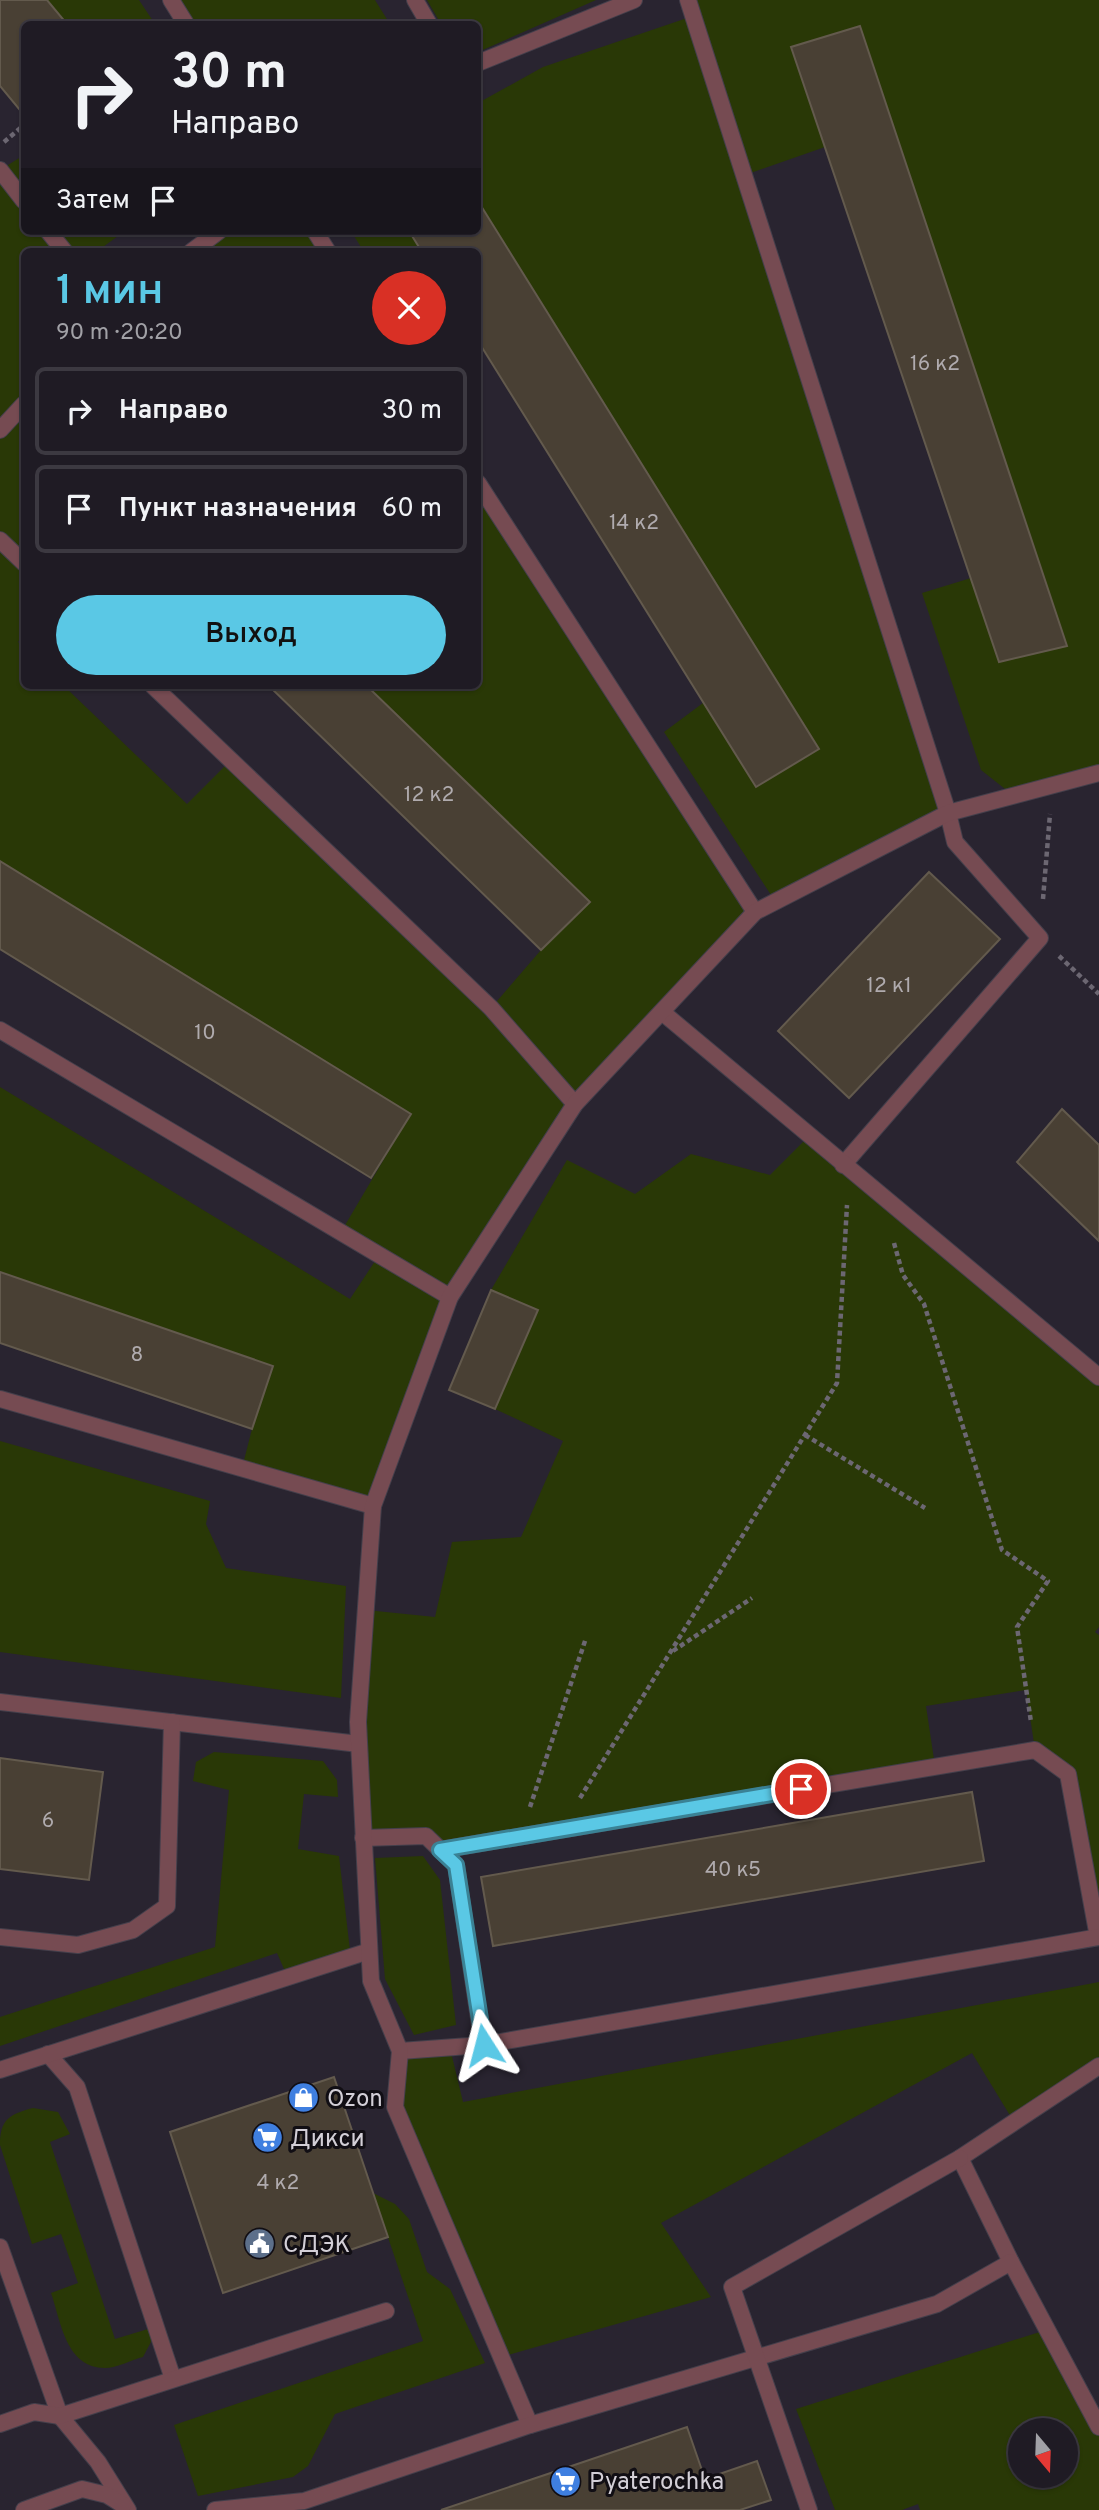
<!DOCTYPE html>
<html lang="ru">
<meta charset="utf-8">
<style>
body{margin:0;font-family:Overpass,sans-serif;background:#2c2831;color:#f1f3f6;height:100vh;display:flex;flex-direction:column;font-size:26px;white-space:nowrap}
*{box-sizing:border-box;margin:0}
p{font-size:23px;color:#a1a1a6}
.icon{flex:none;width:38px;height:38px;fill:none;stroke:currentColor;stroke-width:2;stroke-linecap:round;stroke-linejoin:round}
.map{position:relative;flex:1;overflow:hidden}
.panel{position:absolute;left:21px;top:248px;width:460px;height:441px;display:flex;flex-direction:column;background:#1f1b24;border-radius:10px;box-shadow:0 2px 5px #0004,0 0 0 2px #3c3941}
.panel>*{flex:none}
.guide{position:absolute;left:21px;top:21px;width:460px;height:214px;border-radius:10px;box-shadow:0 2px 5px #0004,0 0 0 2px #3c3941;background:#1f1b24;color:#f1f3f6;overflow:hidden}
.needle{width:46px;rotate:161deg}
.buttons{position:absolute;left:1008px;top:2418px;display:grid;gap:14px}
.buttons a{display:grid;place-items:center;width:70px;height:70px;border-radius:50%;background:#1f1b24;box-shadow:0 2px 5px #0004,0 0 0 2px #3c3941;font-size:35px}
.pin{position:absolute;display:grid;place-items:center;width:60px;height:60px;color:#fff;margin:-30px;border:4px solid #fff;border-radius:50%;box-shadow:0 2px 7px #0007}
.me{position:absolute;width:77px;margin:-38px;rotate:351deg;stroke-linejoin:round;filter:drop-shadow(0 0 5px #0008)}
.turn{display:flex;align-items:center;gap:24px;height:147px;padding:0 35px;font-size:32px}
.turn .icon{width:91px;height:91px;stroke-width:2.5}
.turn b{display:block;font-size:49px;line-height:60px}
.then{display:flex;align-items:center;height:66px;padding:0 35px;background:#0003;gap:14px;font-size:26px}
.round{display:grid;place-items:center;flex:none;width:74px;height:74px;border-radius:37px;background:#2c2831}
.overview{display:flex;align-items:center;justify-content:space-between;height:119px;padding:0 35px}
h1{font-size:42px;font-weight:600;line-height:52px;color:#5ac8e5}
.button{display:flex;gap:14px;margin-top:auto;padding:14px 35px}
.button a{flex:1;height:80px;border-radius:42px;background:#5ac8e5;color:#111;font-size:28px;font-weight:600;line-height:80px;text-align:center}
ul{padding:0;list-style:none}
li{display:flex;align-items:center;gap:21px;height:88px;margin:0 14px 10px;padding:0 21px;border:4px solid #3c3941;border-radius:10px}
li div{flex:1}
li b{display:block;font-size:26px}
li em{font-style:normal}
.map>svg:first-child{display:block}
.green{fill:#293806;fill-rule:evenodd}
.building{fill:#494034;stroke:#635a4d;stroke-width:2}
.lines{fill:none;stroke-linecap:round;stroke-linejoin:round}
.service-casing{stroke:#443f4b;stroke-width:18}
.path{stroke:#6c6772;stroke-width:4.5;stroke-dasharray:5 3.5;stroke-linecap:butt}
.service{stroke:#764b52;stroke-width:16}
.route-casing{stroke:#3a8295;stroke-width:18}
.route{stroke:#5ac8e5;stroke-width:12}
.labels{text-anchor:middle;stroke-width:6;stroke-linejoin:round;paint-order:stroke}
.number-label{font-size:21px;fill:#b0abae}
.poi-label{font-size:24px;fill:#d3cfd7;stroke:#110e14;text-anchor:start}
</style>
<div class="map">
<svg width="1099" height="2510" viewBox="0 0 1099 2510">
<rect width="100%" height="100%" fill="#292430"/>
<g class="green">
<path d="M47,0H139L155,24H67Z"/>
<path d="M171,0H375L390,24H186Z"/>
<path d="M427,0H596L478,52V24H441Z"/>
<path d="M688,0H1099V773L1014,796L981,770L922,593L971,578L1067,646L860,26L791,47L825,147L745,175L948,813L775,901L664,732L703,703L756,787L818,748L478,201V103L543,67L693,16Z"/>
<path d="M24,155V231H125L96,252H24V549L18,556L24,563V634L18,642L24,648V686H64L187,804L231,760L491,1008L541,950L590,902L367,686H478V483L755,912L575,1104L450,1297L373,1506L242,1468L252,1429L273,1366L0,1272V1087L350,1299L379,1255L341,1232L410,1115L0,861V170Z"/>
<path d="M219,231H315L328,252H191Z"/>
<path d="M351,231H409L422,252H364Z"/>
<path d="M809,1136L1099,1377V1627L1095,1632L1099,1635V1940L1068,1774L1035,1750L1026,1690L926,1706L935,1766L440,1850L426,1836L363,1838L366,1610L435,1617L452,1542L521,1537L563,1441L495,1409L537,1310L491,1290L567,1160L635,1194L691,1154L770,1175Z"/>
<path d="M0,1441L210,1501L206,1524L226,1568L346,1586L341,1698L0,1652Z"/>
<path d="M214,1752L323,1761L337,1780L338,1797L304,1794L298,1849L339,1856L351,1959L288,1978L277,1953L0,2046V2017L215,1947L229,1790L193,1781L196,1762Z"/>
<path d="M423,1856L440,1880L456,2025L414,2035L385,1979L375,1858Z"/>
<path d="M1099,1982V2066L1014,2122L972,2053L661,2223L711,2297L501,2357L395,2107L400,2051L450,2048L463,2102Z"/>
<path d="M33,2108L58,2112L70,2134L50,2142L115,2339L148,2329L152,2340L143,2357C131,2360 117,2368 105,2368C66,2368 61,2322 51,2293L78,2283L61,2234L32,2244L0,2145C0,2119 10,2114 33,2108Z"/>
<path d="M373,2193L395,2204L409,2219L427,2272L450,2289L485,2363L335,2414L308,2466L293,2477L198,2496L174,2425L423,2341Z"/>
<path d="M1046,2330L1099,2427V2510H920L918,2504L902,2510H835L796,2409ZM1020,2431H1066V2476H1020Z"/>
</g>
<g class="building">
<path d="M0,0H47L67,24H24V115L0,86Z"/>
<path d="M860,26L1067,646L999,662L791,47Z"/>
<path d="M478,201L819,749L756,787L478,341V252H422L409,231H478Z"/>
<path d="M269,686H367L590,902L541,950Z"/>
<path d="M0,861L411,1114L371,1178L0,949Z"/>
<path d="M929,872L1000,939L849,1098L778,1031Z"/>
<path d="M1062,1109L1099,1145V1241L1017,1162Z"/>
<path d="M0,1272L273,1366L252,1429L0,1343Z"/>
<path d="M491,1290L538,1310L495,1409L449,1390Z"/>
<path d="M0,1758L103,1772L89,1880L0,1869Z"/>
<path d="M972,1792L984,1861L493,1946L481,1877Z"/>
<path d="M334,2077L388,2237L223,2293L170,2132Z"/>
<path d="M687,2427L705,2479L757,2461L771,2500L740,2510H441Z"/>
</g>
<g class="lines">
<defs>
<g id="service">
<path d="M171,0L186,24"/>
<path d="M415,0L429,24"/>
<path d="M688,0L948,813L955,842L1040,938L843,1165"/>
<path d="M478,63L634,0"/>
<path d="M0,170L24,201"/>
<path d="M48,231L65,252"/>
<path d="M315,231L328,252"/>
<path d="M191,252L219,231"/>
<path d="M0,430L24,404"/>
<path d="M478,483L755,912"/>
<path d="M0,540L24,563"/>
<path d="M153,686L491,1008L575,1104"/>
<path d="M662,1012L1099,1377"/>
<path d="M0,1030L450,1297"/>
<path d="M0,1399L373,1506"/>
<path d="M0,1702L359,1744"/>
<path d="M363,1838L426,1836L456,1865L483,2045"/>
<path d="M440,1850L1035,1750L1068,1774L1098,1937"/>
<path d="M0,1937L78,1945L133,1930L167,1906L172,1722"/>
<path d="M400,2051L483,2045L1099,1937"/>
<path d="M48,2054L77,2087L173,2379"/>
<path d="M0,2070L369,1951"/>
<path d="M0,2247L60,2416L98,2462L128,2510"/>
<path d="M1011,2262L960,2158L1099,2066"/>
<path d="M0,2424L34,2412L60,2416L386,2311"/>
<path d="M530,2425L395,2107L400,2051L371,1981L358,1722L373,1506L450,1297L575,1104L755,912L948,813L1099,773"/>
<path d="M24,2510L82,2489L107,2495L123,2505"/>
<path d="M215,2510L304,2501L530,2425L937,2304L1011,2262L1099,2427"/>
<path d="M809,2510L732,2287L960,2158"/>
</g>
</defs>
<use href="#service" class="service-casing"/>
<g class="path">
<path d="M4,142L24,125"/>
<path d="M1043,899L1050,814"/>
<path d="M1059,956L1099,994"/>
<path d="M894,1243L903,1275L924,1304L1002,1550L1048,1581L1017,1627L1031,1722"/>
<path d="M805,1435L925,1508"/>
<path d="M673,1651L752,1598"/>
<path d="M580,1798L837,1383L847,1205"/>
<path d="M530,1807L586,1638"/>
</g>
<use href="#service" class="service"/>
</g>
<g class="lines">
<defs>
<path id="route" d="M484,2045L456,1865L440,1850L801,1789"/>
</defs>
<use href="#route" class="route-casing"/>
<use href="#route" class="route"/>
</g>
<defs>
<symbol id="shop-disc" viewBox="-11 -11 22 22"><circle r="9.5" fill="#3f7fe0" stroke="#110e14"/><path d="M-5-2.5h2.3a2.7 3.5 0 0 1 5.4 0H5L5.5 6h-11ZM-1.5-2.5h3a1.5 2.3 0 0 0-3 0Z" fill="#fff"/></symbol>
<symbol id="supermarket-disc" viewBox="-11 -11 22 22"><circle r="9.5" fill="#3f7fe0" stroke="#110e14"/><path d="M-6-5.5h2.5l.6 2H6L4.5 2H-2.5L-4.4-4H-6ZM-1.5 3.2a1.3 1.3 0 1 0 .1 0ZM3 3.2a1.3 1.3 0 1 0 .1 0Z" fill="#fff"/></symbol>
<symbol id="civic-disc" viewBox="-11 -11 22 22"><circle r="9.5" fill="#5c6f8a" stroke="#110e14"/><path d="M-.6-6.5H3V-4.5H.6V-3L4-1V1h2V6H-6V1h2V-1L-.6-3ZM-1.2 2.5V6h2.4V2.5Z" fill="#fff"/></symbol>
</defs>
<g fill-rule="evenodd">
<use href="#shop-disc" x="286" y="2080" width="35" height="35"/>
<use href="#supermarket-disc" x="250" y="2120" width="35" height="35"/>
<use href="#civic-disc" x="242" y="2226" width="35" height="35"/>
<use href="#supermarket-disc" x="548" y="2464" width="35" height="35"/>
</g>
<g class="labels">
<g class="number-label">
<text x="935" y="370">16 к2</text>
<text x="634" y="529">14 к2</text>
<text x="429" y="801">12 к2</text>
<text x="889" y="992">12 к1</text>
<text x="205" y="1039">10</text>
<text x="137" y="1361">8</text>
<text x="48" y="1827">6</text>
<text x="733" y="1876">40 к5</text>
<text x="278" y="2189">4 к2</text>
</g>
<g class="poi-label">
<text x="327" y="2106">Ozon</text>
<text x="290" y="2146">Дикси</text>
<text x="283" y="2252">СДЭК</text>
<text x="589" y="2489">Pyaterochka</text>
</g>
</g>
</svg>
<div class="buttons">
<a><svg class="needle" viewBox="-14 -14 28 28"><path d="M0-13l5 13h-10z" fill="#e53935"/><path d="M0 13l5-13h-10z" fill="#a1a1a6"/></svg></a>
</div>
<div class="pin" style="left:801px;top:1789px;background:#d93025"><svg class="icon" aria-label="arrive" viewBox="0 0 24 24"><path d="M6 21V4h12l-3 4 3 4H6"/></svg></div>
<svg class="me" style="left:484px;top:2045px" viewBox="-20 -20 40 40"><path d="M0-17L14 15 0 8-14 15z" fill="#5ac8e5" stroke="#fff" stroke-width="4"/></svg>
<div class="guide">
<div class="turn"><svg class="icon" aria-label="right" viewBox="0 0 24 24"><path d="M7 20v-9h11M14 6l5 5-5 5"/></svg><div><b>30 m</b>Направо</div></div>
<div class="then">Затем<svg class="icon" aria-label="arrive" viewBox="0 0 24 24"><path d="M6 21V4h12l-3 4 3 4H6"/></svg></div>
</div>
<section class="panel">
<div class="overview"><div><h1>1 мин</h1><p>90 m · 20:20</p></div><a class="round" style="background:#d93025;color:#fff"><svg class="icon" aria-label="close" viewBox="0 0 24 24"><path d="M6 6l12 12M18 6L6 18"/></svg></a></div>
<ul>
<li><svg class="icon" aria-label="right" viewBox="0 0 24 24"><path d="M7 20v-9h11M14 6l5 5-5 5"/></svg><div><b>Направо</b></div><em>30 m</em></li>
<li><svg class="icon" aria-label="arrive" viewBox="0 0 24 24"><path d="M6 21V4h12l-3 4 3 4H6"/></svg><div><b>Пункт назначения</b></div><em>60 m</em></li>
</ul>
<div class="button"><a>Выход</a></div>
</section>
</div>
